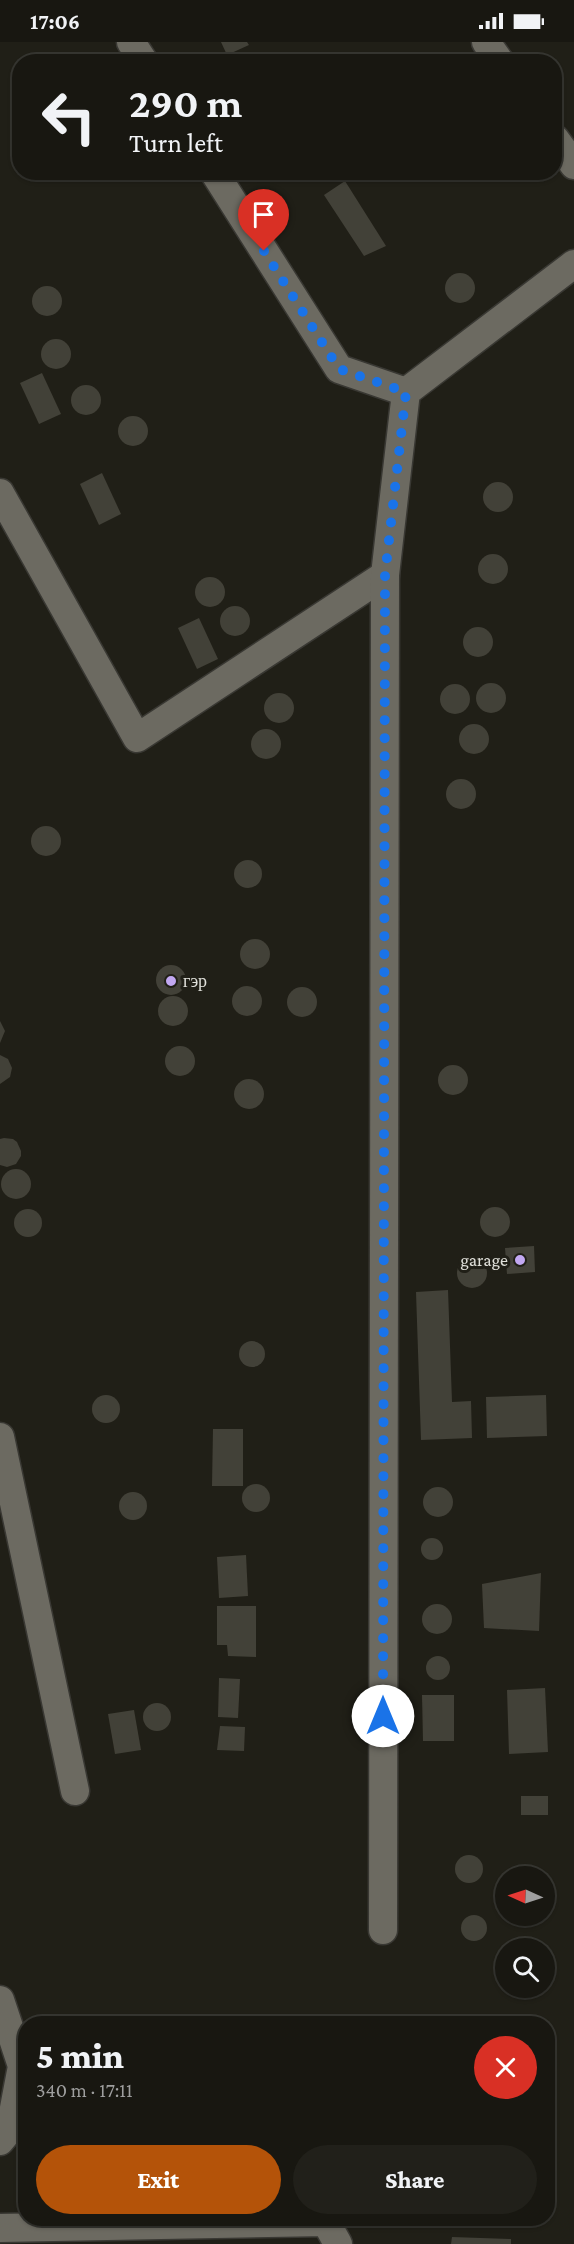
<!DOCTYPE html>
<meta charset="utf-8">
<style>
body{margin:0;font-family:"Crimson Pro",serif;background:#21201a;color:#f1f3f6;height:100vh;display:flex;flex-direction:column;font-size:22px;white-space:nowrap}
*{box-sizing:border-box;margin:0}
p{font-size:20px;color:#9f9f9f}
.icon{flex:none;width:33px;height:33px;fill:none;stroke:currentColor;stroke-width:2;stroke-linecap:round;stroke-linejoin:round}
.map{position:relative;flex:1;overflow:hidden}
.panel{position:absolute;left:18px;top:1974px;width:537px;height:210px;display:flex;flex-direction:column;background:#181711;border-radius:24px;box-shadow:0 2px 4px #0004,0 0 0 2px #363631}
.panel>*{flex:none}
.guide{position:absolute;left:12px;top:12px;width:550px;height:126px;border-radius:24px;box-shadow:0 2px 4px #0004,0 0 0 2px #363631;background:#181711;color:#f1f3f6;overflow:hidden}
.needle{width:39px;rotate:273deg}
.tools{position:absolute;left:495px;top:1824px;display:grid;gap:12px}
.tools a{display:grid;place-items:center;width:60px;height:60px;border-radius:50%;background:#181711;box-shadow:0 2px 4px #0004,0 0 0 2px #363631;font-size:30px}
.pin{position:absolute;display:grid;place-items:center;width:51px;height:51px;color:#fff;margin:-62px -26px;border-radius:50% 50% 50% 0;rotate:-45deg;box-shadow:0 0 6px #0007}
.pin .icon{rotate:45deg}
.me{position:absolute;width:66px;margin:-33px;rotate:0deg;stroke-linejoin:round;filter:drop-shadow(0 0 4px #0008)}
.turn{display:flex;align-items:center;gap:21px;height:126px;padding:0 18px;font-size:27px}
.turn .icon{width:78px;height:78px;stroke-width:2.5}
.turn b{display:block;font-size:42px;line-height:51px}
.round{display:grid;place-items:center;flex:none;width:63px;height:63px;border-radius:32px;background:#21201a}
.head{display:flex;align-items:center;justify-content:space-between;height:102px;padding:0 18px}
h1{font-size:36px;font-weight:800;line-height:45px}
.cta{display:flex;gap:12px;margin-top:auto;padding:12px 18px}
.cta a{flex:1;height:69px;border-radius:36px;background:#b45309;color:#fff;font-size:24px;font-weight:800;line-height:69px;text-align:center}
.cta a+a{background:#21201a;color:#f1f3f6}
.status{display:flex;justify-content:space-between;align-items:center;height:42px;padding:0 30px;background:#181711;direction:ltr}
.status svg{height:16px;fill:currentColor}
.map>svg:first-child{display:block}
.building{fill:#424138}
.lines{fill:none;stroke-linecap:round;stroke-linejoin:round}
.street-casing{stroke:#393833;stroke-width:31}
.street{stroke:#6c6a61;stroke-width:28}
.route{stroke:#1a73e8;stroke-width:10;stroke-dasharray:0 18}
.poi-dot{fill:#c2a8f2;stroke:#201f17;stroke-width:2}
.labels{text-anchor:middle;stroke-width:6;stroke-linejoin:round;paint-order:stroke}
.poi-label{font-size:18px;fill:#e0e0da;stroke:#201f17;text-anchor:start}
</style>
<div class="status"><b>17:06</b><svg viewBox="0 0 49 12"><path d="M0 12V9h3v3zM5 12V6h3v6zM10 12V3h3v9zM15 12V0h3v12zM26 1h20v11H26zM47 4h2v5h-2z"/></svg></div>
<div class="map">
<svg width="574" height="2202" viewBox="0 0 574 2202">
<rect width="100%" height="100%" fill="#201f17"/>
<g class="building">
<path d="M221,0H247L249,3L227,13Z"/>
<path d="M345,139L386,204L364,214L324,153Z"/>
<circle cx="460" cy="246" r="15"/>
<circle cx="47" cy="259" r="15"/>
<circle cx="56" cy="312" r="15"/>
<path d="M42,331L61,372L39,382L20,341Z"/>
<circle cx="86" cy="358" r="15"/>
<circle cx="133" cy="389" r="15"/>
<path d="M102,431L121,472L99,483L80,442Z"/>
<circle cx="498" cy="455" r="15"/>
<circle cx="493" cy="527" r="15"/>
<circle cx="210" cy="550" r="15"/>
<circle cx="235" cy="579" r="15"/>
<path d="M199,576L218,617L197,627L178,586Z"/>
<circle cx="478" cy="600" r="15"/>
<circle cx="491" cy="656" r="15"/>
<circle cx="455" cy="657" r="15"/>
<circle cx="279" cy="666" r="15"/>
<circle cx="474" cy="697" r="15"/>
<circle cx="266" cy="702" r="15"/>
<circle cx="461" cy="752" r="15"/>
<circle cx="46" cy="799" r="15"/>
<circle cx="248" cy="832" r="14"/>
<circle cx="255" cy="912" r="15"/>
<circle cx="171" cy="938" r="15"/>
<circle cx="247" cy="959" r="15"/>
<circle cx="302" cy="960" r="15"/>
<circle cx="173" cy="969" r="15"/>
<path d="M0,979L5,989L0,1001Z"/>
<circle cx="180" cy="1019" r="15"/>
<path d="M0,1013L8,1017L12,1026L10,1035L0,1042Z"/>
<circle cx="453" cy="1038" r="15"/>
<circle cx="249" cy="1052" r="15"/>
<path d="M4,1096L13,1097L17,1100L21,1109V1114L16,1122L7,1125L0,1123V1097Z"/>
<circle cx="16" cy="1142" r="15"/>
<circle cx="495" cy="1180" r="15"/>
<circle cx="28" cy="1181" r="14"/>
<path d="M534,1204L535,1230L507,1232L505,1206Z"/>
<circle cx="472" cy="1231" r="15"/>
<path d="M448,1248L452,1360L471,1359L472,1396L421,1398L416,1250Z"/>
<circle cx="252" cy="1312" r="13"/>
<circle cx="106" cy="1367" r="14"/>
<path d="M546,1353L547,1394L487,1396L486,1355Z"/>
<path d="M213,1387H243V1444H212Z"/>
<circle cx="256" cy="1456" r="14"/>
<circle cx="438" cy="1460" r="15"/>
<circle cx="133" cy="1464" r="14"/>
<circle cx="432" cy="1507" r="11"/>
<path d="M246,1513L248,1554L219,1556L217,1515Z"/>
<path d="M541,1531L539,1589L484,1586L482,1542Z"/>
<circle cx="437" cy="1577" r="15"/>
<path d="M217,1564H256V1615L228,1614L227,1603H217Z"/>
<circle cx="438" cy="1626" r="12"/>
<path d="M219,1636L240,1637L238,1676L218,1675Z"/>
<path d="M545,1646L548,1710L509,1712L507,1648Z"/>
<path d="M422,1653H454V1699H423Z"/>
<circle cx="157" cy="1675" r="14"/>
<path d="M134,1668L141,1708L115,1712L108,1672Z"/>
<path d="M220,1684L245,1685L244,1709L217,1708Z"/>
<rect x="521" y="1754" width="27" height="19"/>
<circle cx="469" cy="1827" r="14"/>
<circle cx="474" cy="1886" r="13"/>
<path d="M452,2195L511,2197V2202H451Z"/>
</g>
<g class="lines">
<defs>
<g id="street">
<path d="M131,0L144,20"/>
<path d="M486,0L500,20"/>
<path d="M555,97L574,123"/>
<path d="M214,130L339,327L406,350"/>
<path d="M0,451L137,696L385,533"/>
<path d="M0,1395L75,1749"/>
<path d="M383,1888L385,533L406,350L574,222"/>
<path d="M0,1958L22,2024L10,2087L0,2099"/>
<path d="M0,2186L326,2180L338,2202"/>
</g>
</defs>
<use href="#street" class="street-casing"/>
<use href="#street" class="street"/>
</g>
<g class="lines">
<path class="route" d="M264,209L339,327L406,350L385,533L383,1674"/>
</g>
<g class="poi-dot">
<circle cx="171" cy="939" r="6"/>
<circle cx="520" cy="1218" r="6"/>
</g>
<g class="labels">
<g class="poi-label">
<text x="183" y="945">гэр</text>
<text x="508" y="1224" text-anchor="end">garage</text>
</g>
</g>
</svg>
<div class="tools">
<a><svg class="needle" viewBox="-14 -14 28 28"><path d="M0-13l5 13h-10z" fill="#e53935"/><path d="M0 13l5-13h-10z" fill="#9f9f9f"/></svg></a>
<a><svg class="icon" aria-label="search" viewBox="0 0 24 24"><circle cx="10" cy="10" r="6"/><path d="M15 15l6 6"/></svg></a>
</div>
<div class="pin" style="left:264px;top:209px;background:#d93025"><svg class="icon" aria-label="arrive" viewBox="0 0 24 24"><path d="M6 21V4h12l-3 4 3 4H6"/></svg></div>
<svg class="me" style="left:383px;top:1674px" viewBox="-20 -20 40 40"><circle r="19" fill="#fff"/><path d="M0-13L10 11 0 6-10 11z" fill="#1a73e8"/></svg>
<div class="guide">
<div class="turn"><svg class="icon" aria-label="left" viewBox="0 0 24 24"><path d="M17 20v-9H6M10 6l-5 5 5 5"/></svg><div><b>290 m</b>Turn left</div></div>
</div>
<section class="panel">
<div class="head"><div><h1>5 min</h1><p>340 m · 17:11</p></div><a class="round" style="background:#d93025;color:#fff"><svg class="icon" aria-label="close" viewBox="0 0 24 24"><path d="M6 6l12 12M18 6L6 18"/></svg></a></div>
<div class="cta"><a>Exit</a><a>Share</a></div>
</section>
</div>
